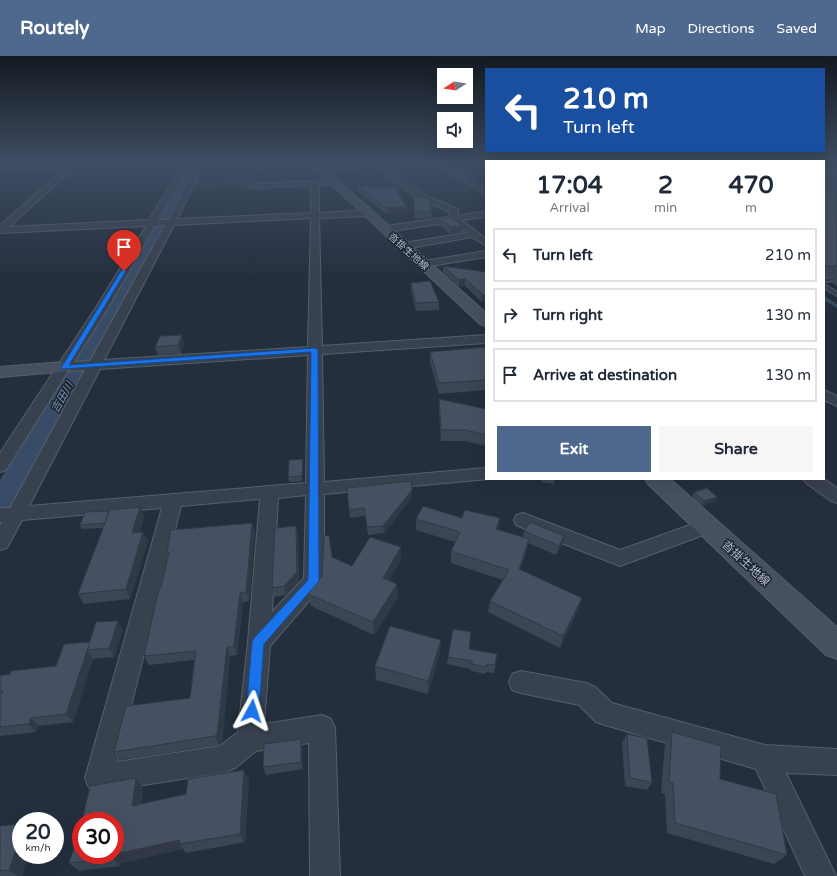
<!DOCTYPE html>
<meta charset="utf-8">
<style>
body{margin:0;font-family:"Varela Round","Noto Sans JP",sans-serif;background:#f6f6f7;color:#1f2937;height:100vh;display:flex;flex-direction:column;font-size:15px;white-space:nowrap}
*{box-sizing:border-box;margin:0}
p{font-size:13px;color:#747a83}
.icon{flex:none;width:22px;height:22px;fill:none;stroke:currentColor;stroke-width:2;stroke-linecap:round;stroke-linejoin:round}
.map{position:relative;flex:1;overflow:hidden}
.drawer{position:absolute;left:485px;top:104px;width:340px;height:320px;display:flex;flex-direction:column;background:#fff;border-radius:0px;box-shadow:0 4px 16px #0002}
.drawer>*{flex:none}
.top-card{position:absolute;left:485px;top:12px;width:340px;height:84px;border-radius:0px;box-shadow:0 4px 16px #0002;background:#1a4fa0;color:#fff;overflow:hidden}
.needle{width:26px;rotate:258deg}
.tools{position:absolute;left:437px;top:12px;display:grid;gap:8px}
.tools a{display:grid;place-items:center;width:36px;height:36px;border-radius:0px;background:#fff;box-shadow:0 4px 16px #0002;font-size:20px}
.speed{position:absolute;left:12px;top:756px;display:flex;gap:8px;font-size:20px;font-weight:700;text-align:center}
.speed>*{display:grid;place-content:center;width:52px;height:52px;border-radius:50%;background:#fff;box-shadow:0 4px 16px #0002;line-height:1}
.speed small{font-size:10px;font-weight:400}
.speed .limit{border:6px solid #d22;background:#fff;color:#111}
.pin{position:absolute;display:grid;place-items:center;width:34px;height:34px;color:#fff;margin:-41px -17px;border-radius:50% 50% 50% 0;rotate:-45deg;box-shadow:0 0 4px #0007}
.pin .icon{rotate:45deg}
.me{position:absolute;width:44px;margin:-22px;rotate:5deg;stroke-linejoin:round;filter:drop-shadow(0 0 3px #0008)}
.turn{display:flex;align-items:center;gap:14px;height:84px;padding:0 12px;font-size:18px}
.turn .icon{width:52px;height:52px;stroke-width:2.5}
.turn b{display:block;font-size:28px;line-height:34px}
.eta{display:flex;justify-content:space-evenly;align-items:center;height:68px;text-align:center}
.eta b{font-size:24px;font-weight:700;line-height:28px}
.action{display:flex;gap:8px;margin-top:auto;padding:8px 12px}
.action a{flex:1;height:46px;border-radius:0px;background:#4f688e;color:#fff;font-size:16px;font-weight:700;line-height:46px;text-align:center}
.action a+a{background:#f6f6f7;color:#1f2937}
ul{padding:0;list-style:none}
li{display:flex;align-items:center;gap:12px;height:54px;margin:0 8px 6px;padding:0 4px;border:2px solid #e0e1e3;border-radius:0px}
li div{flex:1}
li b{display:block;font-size:15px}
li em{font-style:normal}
header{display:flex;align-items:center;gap:24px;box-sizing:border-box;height:56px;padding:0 20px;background:#4f688e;color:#fff}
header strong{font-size:19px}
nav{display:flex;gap:22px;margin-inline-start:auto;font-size:14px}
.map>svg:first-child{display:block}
.green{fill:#263c3f}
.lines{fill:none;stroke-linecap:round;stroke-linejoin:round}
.stream{stroke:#394c67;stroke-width:3.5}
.river{fill:#394c67;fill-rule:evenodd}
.lane-casing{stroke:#565f6c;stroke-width:2}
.street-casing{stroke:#565f6c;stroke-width:2}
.secondary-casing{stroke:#565f6c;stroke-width:2}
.path{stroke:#44595c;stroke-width:1;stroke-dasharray:1.5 1.5;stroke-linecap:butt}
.lane{fill:#38414e;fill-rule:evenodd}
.street{fill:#38414e;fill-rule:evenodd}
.secondary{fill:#465061;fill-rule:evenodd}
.wall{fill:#3b4654}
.shaded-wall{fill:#303945}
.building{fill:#455162;stroke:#303945}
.route{fill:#1a73e8;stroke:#114b97}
.labels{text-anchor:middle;stroke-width:3;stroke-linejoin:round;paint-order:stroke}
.far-street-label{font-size:10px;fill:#b4bcc9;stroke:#1d2633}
.far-water-label{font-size:11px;font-style:italic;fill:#7c92b1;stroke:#1d2633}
.street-label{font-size:12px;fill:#b4bcc9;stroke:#1d2633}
</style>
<header>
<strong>Routely</strong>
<nav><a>Map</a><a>Directions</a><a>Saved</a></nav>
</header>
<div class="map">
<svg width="837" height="820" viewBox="0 0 837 820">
<rect width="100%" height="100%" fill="#242f3e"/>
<path class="green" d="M251,123L250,130L193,132L196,125Z"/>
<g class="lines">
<path class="stream" d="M824,242L837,250"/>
<path class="river" d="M188,108H200L15,449L11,457L0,460V424Z"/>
<defs>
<g id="lane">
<path d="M837,221V225L824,226V222Z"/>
<path d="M824,228L837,236V240L824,232Z"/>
</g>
<g id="street">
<path d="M78,108L9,171L149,164L183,108H190L158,164H168L198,108H205L177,163L311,157V129L252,132L248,130L252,128L334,124H337V128L319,129V157L368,154L372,157L368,160L319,162L322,290L486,279V287L322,298L324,426L486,412V423H489L324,438V525L321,531L270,590L264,668L322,659L331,663L335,672L340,820H310L309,687L256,695L235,712L226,716L99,736L89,732L85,722L162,452L22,464L7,492L0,494V469L2,466H0V452H10L85,314L68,315L6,414L0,416V397L97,250L146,170L0,177V169L66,112L0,114V110ZM311,162L308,291L104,304L174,169ZM165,169L90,305L74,306L109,250L155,170ZM308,299L306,427L29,450L100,313ZM306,439L304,522L272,556L278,442ZM260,443L248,586L238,676L220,690L117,706L181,450Z"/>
<path d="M353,108H381L427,140L458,153V160L486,155V161L461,164L486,183V190L472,181L404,193L401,192L399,190L401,188L404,187L466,177L451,166L386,176L383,175L381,173L383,171L386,170L449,161L450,156L421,144L374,110L321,116L317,114L321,112Z"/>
<path d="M435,108H443L486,134V139Z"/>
<path d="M486,195V201L424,211L419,208L424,205Z"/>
<path d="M824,334L837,340V350L824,344Z"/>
<path d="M803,423H824L837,432V447L831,445L806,427Z"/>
<path d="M523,457L620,494L707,463L714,465L716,470L714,475L620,510L516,469L514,464L516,459Z"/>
<path d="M521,615L586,627L595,631L612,647L765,689L837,693V719L786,717L836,820H805L756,713L605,669L596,666L579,649L521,637L512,634L509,626L512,618Z"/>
</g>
<g id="secondary">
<path d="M310,108H320L486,257V270L480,268Z"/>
<path d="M64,306L70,307L73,311L70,315L0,321V311Z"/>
<path d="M645,423H670L837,571V603L826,599L648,428Z"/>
</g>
</defs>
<use href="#lane" class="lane-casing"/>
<use href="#street" class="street-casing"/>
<use href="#secondary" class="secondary-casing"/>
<path class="path" d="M459,109L466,108"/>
<use href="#lane" class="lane"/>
<use href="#street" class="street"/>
<use href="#secondary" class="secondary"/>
</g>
<g class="wall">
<path d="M824,108H837V230L832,227L835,220L824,221Z"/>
<path d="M358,131L406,155L387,158L358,136Z"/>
<path d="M414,141L432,156V162H414Z"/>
<path d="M439,163L462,176L450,178L439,169Z"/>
<path d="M443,210L486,216V245L482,246L465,230L459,231L443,216Z"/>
<path d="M411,227L439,246V254L416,255L411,234Z"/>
<path d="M184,287L181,298L158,299L155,291Z"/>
<path d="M486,291V334L439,338L430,306V296Z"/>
<path d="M439,343L486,353V390L465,385H441L439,354Z"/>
<path d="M303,407L302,425L289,426L288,421Z"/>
<path d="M542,423H555L554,428L541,426Z"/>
<path d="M347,432L412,441L384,477L368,479L365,460L350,462Z"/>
<path d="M694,436L717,441L715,445L702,450L692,441Z"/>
<path d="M140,451L144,460L140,476L148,485L130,543L84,548L78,538L103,472L82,473L80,469L109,455Z"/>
<path d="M416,463L498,474L523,481L524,475L562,489L556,499L528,487L527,494L520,514L582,542L578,554L560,592L488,556L490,545L503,524L451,507V495L455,486L416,474Z"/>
<path d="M255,476L249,545L243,546L237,599L230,600L222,687L219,689L121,704L114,696L190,642L194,604L149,609L144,600L168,499L167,496Z"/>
<path d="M298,479L299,525L286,539L274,541L272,532Z"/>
<path d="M401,503L389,525L398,541L374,579L311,550L308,538L322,520L352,510Z"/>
<path d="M123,574L114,601L93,603L73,666L38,670L36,676L0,680V620L56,610L90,586Z"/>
<path d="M469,593L497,598L494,617L486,616L485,618L471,615V613L447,608L448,601Z"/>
<path d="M440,597L428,638L376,624L375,610Z"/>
<path d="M672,676L720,723L787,799L774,808L667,777L665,738L661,737L665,688Z"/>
<path d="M627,678L652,726L647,734L625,730L622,687Z"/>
<path d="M303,691V713L266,719L263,711Z"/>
<path d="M249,723L245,786L186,797L183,793L121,807L120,810L79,815L69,807L143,732L141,748L186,738Z"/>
<path d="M0,770L29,799L22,820H0Z"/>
</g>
<g class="shaded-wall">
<path d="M287,108H292L287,112L256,116V112Z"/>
<path d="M406,150V155L387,158L386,152Z"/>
<path d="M463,170L462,176L450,178L451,171Z"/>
<path d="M465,223V230L459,231V224Z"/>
<path d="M483,239H486V245L482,246Z"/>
<path d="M182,279L184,287L181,298L178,289Z"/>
<path d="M412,434V441L384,477L383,470Z"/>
<path d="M717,441L715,445L702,450L704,445Z"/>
<path d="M140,451L144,460L137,486L132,477Z"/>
<path d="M500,462L498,474L494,485L496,473Z"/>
<path d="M252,467L255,476L249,545L246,536Z"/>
<path d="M296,470L298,479L299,525L286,539L284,530Z"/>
<path d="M143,476L148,485L130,543L126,533Z"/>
<path d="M564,480L562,489L556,499L559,490Z"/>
<path d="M529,483L527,494L517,525L519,513Z"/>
<path d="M401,491V503L384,534L383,522Z"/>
<path d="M397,528L398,541L374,579L373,566Z"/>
<path d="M240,537L243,546L237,599L234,590Z"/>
<path d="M582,542L578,554L560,592L563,580Z"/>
<path d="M118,565L123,574L114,601L109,592Z"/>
<path d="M441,584L440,597L428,638V625Z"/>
<path d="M227,591L230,600L222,687L219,689L215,680Z"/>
<path d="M87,595L93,603L73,666L66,658Z"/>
<path d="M31,662L38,670L36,676L29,668Z"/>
<path d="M301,683L303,691V713L301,706Z"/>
<path d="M244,714L249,723L245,786L240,778Z"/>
<path d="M136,722L143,732L139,759L132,750Z"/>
<path d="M21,780V799H29L22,820H17L9,814Z"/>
<path d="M180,784L179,788L183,793L121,807L120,810L112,802V799H115V798Z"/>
</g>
<g class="building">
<path d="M259,108H287L256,112Z"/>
<path d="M824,108H837V127L828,123L826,124V126L837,131V210H828L824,208Z"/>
<path d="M358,131H395L406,150L386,152Z"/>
<path d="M414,141L428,142L432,156H414Z"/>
<path d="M451,161L463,170L451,171L439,163Z"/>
<path d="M443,210L486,216V239H483L465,223L459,224Z"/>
<path d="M430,225L439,246L416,247L411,227Z"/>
<path d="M182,279L178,289L155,291L160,280Z"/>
<path d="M486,291V324L439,327L430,296Z"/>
<path d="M439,343L486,353V379L466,374H441Z"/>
<path d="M303,403L302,420L288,421L289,404Z"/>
<path d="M411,425L412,434L383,470L367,471L364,452L349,454L347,432Z"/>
<path d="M707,432L717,441L704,445L694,436Z"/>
<path d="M423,450L462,462L465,454L500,462L496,473L529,483L519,513L582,542L563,580L490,545L509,514L451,495L460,477L457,476V475L416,463Z"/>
<path d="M140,451L132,477L143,476L126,533L78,538L110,454Z"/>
<path d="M109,455L105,467L80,469L85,456Z"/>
<path d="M530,466L564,480L559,490L524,475Z"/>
<path d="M252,467L246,536L240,537L234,590L227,591L217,679L215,680L114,696L126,650L190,642L196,595L144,600L159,532H161L169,496H167L171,474Z"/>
<path d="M296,470L297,516L284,530L272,532L275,472Z"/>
<path d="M329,479L332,501L352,510L370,481L401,491L383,522L397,528L373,566L308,538L322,520L324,480Z"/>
<path d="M118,565L109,592L87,594L96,566Z"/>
<path d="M390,570L441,584L428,625L375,610Z"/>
<path d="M453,573L471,576L469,593L497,598L495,609L487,608L486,611L472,608V605L448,601Z"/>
<path d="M90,586L66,658L31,662L29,668L0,671V640L3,635H0V620L10,618L11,615L56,610L64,588Z"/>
<path d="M672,676L721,690L720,723L776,738L787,799L675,767L673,727L669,726Z"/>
<path d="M627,678L647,682L652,726L630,722Z"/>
<path d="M301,683V706L263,711L264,688Z"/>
<path d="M244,714L240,778L179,788L180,784L115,798V765H82L90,730L136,722L132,750L186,738L188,723Z"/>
<path d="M21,768V780L9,814L0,815V770Z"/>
<path d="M81,769V799H113L112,802L69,807Z"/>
</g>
<linearGradient id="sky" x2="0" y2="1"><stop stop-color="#141a22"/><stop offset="0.48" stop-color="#3f4d63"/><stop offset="1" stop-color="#3f4d63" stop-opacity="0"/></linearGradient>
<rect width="837" height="223" fill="url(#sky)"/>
<path class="route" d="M124,213L126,215L69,309L315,292L318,294L319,525L264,588L259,655L257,660L252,662L248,660L246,655L252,586L254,582L308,524L311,296L62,313L61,312L121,215Z"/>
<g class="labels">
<g class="far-street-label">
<text transform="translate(409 195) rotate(42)" y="4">沓掛生地線</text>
</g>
<g class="far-water-label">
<text transform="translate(62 341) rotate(-60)" y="4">吉田川</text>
</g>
<g class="street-label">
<text transform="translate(746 507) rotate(43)" y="4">沓掛生地線</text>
</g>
</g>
</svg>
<div class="tools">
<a><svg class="needle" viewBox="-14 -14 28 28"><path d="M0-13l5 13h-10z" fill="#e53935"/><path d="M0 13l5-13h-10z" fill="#747a83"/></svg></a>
<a><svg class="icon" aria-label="sound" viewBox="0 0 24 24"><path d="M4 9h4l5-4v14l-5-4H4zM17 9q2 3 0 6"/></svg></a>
</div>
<div class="speed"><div>20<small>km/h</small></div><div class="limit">30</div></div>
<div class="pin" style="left:124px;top:215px;background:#d93025"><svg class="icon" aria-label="arrive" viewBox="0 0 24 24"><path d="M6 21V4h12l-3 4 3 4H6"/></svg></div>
<svg class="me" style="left:252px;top:655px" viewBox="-20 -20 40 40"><path d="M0-17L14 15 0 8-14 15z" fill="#1a73e8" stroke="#fff" stroke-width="4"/></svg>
<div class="top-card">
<div class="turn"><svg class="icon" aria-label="left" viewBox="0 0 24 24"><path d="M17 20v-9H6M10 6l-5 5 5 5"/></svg><div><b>210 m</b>Turn left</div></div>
</div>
<section class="drawer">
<div class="eta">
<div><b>17:04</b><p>Arrival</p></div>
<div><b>2</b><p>min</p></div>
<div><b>470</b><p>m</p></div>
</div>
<ul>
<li><svg class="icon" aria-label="left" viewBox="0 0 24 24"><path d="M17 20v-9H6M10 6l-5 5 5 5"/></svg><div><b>Turn left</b></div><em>210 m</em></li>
<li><svg class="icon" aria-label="right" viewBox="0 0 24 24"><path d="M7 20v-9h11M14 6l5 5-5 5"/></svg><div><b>Turn right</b></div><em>130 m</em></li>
<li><svg class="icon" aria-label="arrive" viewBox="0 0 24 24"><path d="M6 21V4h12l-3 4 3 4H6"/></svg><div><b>Arrive at destination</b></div><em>130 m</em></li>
</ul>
<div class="action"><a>Exit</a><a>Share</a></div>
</section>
</div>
